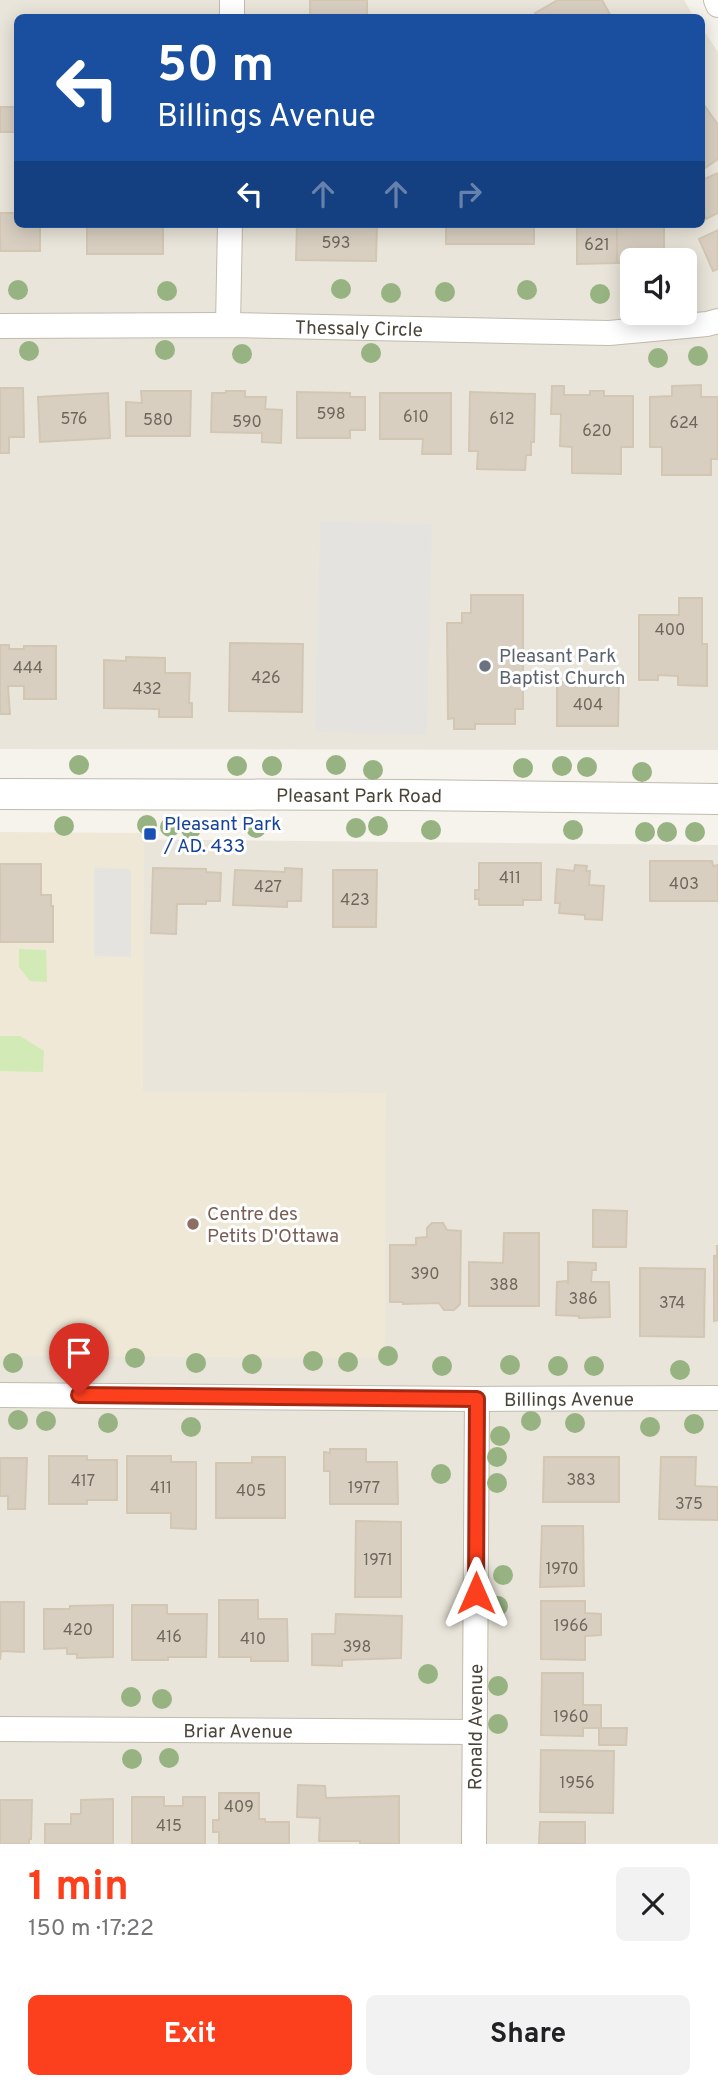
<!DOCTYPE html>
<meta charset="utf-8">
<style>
body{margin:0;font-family:Overpass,sans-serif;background:#f2f2f2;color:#202124;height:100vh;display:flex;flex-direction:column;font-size:26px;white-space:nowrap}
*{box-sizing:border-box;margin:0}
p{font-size:23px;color:#757577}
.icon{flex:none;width:38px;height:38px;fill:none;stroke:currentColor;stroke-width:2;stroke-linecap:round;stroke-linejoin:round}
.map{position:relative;height:1844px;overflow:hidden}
.details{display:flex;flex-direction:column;background:#fff;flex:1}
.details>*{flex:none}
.guide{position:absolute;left:14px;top:14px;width:691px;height:214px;border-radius:10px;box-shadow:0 4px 18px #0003;background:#1a4fa0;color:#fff;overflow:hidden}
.tools{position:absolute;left:620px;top:248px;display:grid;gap:14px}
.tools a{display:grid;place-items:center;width:77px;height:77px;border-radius:10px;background:#fff;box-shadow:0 4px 18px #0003;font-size:35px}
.pin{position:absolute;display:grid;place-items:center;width:60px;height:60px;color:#fff;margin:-72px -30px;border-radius:50% 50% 50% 0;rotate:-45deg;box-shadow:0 0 7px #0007}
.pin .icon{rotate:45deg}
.me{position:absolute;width:77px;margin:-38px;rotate:0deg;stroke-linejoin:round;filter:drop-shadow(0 0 5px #0008)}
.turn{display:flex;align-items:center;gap:24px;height:147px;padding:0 28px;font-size:32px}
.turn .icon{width:91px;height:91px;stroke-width:2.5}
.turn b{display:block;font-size:49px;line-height:60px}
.lanes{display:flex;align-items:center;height:66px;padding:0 28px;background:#0003;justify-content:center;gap:35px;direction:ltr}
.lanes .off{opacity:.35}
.round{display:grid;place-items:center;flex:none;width:74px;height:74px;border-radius:10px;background:#f2f2f2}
.head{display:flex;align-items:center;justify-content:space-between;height:119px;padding:0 28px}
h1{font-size:42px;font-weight:700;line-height:52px;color:#fc3f1d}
.button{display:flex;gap:14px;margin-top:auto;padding:14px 28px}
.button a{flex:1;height:80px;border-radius:10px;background:#fc3f1d;color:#fff;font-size:28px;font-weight:700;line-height:80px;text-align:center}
.button a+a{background:#f2f2f2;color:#202124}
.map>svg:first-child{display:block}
.residential{fill:#eae5da;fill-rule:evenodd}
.education{fill:#efe8d6}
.green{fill:#d2eab5}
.parking{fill:#e5e3e0}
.building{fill:#d8cfc1;stroke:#d3c7b4;stroke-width:2}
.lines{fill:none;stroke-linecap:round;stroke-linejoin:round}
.minor-casing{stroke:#c2bbae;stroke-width:26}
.tertiary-casing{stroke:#c2bbae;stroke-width:32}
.minor{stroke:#fff;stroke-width:24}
.tertiary{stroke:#fff;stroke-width:30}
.tree{fill:#97b381}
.route-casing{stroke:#a42913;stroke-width:18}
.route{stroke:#fc3f1d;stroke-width:12}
.worship-dot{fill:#6b7280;stroke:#fff;stroke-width:2.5}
.transit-dot{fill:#1a4fb4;stroke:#fff;stroke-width:2.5}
.education-dot{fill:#8d6e63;stroke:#fff;stroke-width:2.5}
.labels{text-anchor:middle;stroke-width:6;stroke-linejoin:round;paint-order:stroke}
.number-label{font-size:16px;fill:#6e675b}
.street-label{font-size:19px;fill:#4b4439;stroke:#fff}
.worship-label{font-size:19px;fill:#5b616d;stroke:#fff;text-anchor:start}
.transit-label{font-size:19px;fill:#164399;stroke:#fff;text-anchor:start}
.education-label{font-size:19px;fill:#785e54;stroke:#fff;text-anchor:start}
</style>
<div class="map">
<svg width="718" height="1844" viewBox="0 0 718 1844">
<rect width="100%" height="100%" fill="#f6f3ec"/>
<g class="residential">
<path d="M0,0H684L694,17L18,18V224H702V28L718,52V750L0,749ZM632,261H684V313H632Z"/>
<path d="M0,838L718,845V1844H0Z"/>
</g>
<path class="education" d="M0,832L144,833L143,1092L386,1093L385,1358L0,1356Z"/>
<g class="green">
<path d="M19,949L46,950L47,982L30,981L19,967Z"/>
<path d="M0,1036H20L44,1051L43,1072L0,1071Z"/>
</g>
<g class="parking">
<path d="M320,521L432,524L427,735L315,732Z"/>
<path d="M94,868L131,869V957L94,956Z"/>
</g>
<g class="building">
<path d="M310,0H367V17L322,18V16L310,15Z"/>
<path d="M558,0H602L612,18H538L535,13Z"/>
<path d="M702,102L718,125V159L702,170Z"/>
<rect x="0" y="107" width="16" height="25"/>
<path d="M718,173V213L706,219L702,210V180Z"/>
<path d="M0,213H18V224H40V251H0Z"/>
<rect x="87" y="224" width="76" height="30"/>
<path d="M297,224H377L376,261L296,260Z"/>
<rect x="446" y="224" width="88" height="20"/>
<path d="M577,224H617V263L577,264Z"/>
<path d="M617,224H664V261H632V263H617Z"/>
<path d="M718,230V269L713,271L699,239Z"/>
<path d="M701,385V397H718V459H711V475H662V447H650V397L672,396V386Z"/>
<path d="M552,386H564V395H590V391H604V396H633V447H621V474L572,473V447L560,446L561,414H551Z"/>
<path d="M0,388H23L24,437H9V453H0Z"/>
<path d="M141,391H191L190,436H126V402L142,403Z"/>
<path d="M226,391H245V397H266L265,409L282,410L281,443L262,442V433L211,432L212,393H226Z"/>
<path d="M297,392L350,393V397H365V430H350V438H297Z"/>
<path d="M470,392L535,394L534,442H531V455H526L525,470L477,469L478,451H469Z"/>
<path d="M108,393L110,438L40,442L38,397Z"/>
<path d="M380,393H451V454H422L423,439H380Z"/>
<path d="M471,595H523V709H515V724H475V729H454V718L448,719L447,623H462V613H471Z"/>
<path d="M679,598H702V644H707V686L678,685V676L658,675V680H639V615H679Z"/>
<path d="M230,643L303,644L302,712L229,711Z"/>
<path d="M0,645H9V649H24V646H56V699H24V686H8L10,714H0Z"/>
<path d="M126,657L165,658V673H190L189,703H192V717H159V709L104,708V660L126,661Z"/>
<path d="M597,680H619L618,726H557V682H597Z"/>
<path d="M650,861H712L713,866L718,865V901H650Z"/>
<path d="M479,863H541V900H523V905H479V899H475V890H479Z"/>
<path d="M0,864H41V895H51V906H53V942H0Z"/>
<path d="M575,865L587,866L586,871H590L589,885L604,886L602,920L585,919V915L559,913L560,903H555L557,869L574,871Z"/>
<path d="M153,868L206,869V872L221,873L220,901H206V904H177L176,934L151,933Z"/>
<path d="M285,868L302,869L301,901H287V907L233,905L235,870L285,872Z"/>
<path d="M333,870H377L376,927H333Z"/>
<path d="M593,1210L627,1211L626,1247H593Z"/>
<path d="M432,1223H443L447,1230L461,1231L460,1304L454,1310H444L439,1303L403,1304V1302H390V1245H416V1238L427,1237V1228Z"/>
<path d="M504,1233H539V1306H469V1262L503,1263Z"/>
<path d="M717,1245L718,1320L714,1321V1256H717Z"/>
<path d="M568,1262L596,1263V1270H592L591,1282H609L610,1317L579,1318V1316L556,1315L557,1282L566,1281L568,1283Z"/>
<path d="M640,1268L705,1269L704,1337L640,1336Z"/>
<path d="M330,1449H366V1462H397L398,1504H330V1471H324V1452L330,1453Z"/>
<path d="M49,1456H87V1460H117V1500H87V1504H49Z"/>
<path d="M127,1456H171V1462H196V1529L171,1528V1513H127Z"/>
<path d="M252,1457H285V1518H216V1463H252Z"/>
<path d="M544,1457H619V1502H543Z"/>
<path d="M661,1457H696L695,1486L718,1487V1520L659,1519Z"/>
<path d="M0,1458H27L25,1509H8V1496H0Z"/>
<path d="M356,1521L401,1522V1597H355Z"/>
<path d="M542,1526H583L584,1586L540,1587Z"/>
<path d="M219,1600H258V1619H287L288,1661H251V1657H219Z"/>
<path d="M541,1601H585V1613L601,1614V1635L585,1636V1660L541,1659Z"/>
<path d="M0,1602H24V1652L1,1651L0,1660Z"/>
<path d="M113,1605V1657L77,1658V1654H67V1648L44,1649V1609H70V1606Z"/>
<path d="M132,1605H167V1614H207L206,1657H168V1660H132Z"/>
<path d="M336,1614L402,1616L401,1658L342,1660V1666L312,1665V1634H335Z"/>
<path d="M542,1673H583V1705H601V1728H627L626,1745H599V1728H583V1736L541,1735Z"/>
<path d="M541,1750L614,1751L613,1813L540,1812Z"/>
<path d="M298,1785L325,1786L326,1798L399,1796V1844H360V1841H319L320,1818L297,1817Z"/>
<path d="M219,1793H259V1819H265V1822H289V1844H219V1832H213V1820H219Z"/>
<path d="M132,1797H164V1806H183V1797H205V1844H132Z"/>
<path d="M113,1799V1844H45V1824H71V1814H81V1800Z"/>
<path d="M0,1800H32L31,1839H29V1844H0Z"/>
<path d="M540,1822H585V1844H539Z"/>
</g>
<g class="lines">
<defs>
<g id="minor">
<path d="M716,0L718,5"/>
<path d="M232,18V0"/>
<path d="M228,325L230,224"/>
<path id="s1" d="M0,326L228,325L609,333L707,324L718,321"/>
<path id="s2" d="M0,1395L477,1399L718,1398"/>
<path id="s3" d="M0,1729L475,1732"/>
<path id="s4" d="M474,1844L477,1399"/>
</g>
<g id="tertiary">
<path id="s5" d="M0,794L409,795L718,799"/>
</g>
</defs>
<use href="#minor" class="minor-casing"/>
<use href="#tertiary" class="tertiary-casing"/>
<use href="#minor" class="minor"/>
<use href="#tertiary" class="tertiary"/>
</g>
<g class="tree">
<circle cx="341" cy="289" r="10"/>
<circle cx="18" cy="290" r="10"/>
<circle cx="527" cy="290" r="10"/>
<circle cx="167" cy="291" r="10"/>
<circle cx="445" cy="292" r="10"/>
<circle cx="391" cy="293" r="10"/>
<circle cx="600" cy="294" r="10"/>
<circle cx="165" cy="350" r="10"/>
<circle cx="29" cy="351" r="10"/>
<circle cx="371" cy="353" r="10"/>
<circle cx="242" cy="354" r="10"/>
<circle cx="698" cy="356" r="10"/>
<circle cx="658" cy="358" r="10"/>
<circle cx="79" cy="765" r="10"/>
<circle cx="336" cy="765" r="10"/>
<circle cx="237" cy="766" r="10"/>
<circle cx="272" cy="766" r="10"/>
<circle cx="562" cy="766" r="10"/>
<circle cx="587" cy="767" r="10"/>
<circle cx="523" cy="768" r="10"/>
<circle cx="373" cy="770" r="10"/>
<circle cx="642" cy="772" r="10"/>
<circle cx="147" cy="825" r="10"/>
<circle cx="64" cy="826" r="10"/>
<circle cx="378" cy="826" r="10"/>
<circle cx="170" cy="827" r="10"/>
<circle cx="256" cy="828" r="10"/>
<circle cx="356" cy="828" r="10"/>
<circle cx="191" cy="829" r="10"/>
<circle cx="431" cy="830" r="10"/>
<circle cx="573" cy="830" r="10"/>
<circle cx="645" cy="832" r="10"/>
<circle cx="667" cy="832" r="10"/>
<circle cx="695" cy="832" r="10"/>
<circle cx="388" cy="1356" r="10"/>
<circle cx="135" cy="1358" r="10"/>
<circle cx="80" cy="1361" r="10"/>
<circle cx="313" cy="1361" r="10"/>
<circle cx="348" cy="1362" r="10"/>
<circle cx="13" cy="1363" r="10"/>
<circle cx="196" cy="1363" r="10"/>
<circle cx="252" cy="1364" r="10"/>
<circle cx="510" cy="1365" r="10"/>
<circle cx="442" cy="1366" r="10"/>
<circle cx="558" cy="1366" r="10"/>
<circle cx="594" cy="1366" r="10"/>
<circle cx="680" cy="1370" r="10"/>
<circle cx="18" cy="1420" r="10"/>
<circle cx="46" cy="1421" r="10"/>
<circle cx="531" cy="1421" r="10"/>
<circle cx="108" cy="1423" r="10"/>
<circle cx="575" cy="1423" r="10"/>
<circle cx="694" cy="1424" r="10"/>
<circle cx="191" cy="1427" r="10"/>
<circle cx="650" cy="1427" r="10"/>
<circle cx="500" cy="1436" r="10"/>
<circle cx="497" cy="1457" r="10"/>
<circle cx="441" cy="1474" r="10"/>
<circle cx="497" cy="1483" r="10"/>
<circle cx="503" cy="1575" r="10"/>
<circle cx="498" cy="1606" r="10"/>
<circle cx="428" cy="1674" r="10"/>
<circle cx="498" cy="1686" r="10"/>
<circle cx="131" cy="1697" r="10"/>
<circle cx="162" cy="1699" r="10"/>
<circle cx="498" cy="1724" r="10"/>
<circle cx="169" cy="1758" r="10"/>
<circle cx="132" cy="1759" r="10"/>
</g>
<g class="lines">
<defs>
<path id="route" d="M79,1395L477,1399L476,1593"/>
</defs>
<use href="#route" class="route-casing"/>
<use href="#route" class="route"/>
</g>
<circle class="worship-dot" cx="485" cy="666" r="7"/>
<rect class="transit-dot" x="143" y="827" width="14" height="14" rx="3.5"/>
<circle class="education-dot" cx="193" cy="1224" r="7"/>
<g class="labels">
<g class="number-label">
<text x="336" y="248">593</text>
<text x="597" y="250">621</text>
<text x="331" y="419">598</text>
<text x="416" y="422">610</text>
<text x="74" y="424">576</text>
<text x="502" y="424">612</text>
<text x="158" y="425">580</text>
<text x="247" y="427">590</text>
<text x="684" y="428">624</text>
<text x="597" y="436">620</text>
<text x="670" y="635">400</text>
<text x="28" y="673">444</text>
<text x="266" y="683">426</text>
<text x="147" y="694">432</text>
<text x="588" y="710">404</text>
<text x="510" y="883">411</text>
<text x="684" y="889">403</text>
<text x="268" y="892">427</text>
<text x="355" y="905">423</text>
<text x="425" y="1279">390</text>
<text x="504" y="1290">388</text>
<text x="583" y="1304">386</text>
<text x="672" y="1308">374</text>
<text x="581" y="1485">383</text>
<text x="83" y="1486">417</text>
<text x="161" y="1493">411</text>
<text x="364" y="1493">1977</text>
<text x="251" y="1496">405</text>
<text x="689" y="1509">375</text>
<text x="378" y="1565">1971</text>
<text x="562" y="1574">1970</text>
<text x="571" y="1631">1966</text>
<text x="78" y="1635">420</text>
<text x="169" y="1642">416</text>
<text x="253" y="1644">410</text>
<text x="357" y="1652">398</text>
<text x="571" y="1722">1960</text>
<text x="577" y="1788">1956</text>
<text x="239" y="1812">409</text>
<text x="169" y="1831">415</text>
</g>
<g class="street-label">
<text dy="7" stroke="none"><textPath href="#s1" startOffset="359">Thessaly Circle</textPath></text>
<text dy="7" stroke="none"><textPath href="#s5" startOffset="359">Pleasant Park Road</textPath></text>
<text dy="7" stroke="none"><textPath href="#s2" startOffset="569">Billings Avenue</textPath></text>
<text dy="7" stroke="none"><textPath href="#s4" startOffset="117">Ronald Avenue</textPath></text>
<text dy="7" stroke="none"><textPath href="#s3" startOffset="238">Briar Avenue</textPath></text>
</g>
<g class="worship-label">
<text x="499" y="662">Pleasant Park<tspan x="499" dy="22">Baptist Church</tspan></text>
</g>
<g class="transit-label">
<text x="164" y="830">Pleasant Park<tspan x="164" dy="22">/ AD. 433</tspan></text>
</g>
<g class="education-label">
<text x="207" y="1220">Centre des<tspan x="207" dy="22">Petits D'Ottawa</tspan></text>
</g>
</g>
</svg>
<div class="tools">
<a><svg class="icon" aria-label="sound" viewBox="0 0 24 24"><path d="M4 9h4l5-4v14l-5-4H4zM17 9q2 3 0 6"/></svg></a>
</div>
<div class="pin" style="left:79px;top:1395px;background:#d93025"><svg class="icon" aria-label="arrive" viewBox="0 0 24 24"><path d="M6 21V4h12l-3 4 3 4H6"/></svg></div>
<svg class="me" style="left:476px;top:1593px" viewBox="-20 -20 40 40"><path d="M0-17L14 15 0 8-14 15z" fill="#fc3f1d" stroke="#fff" stroke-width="4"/></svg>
<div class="guide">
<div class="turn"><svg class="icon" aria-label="left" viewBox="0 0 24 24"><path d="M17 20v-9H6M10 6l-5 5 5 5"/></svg><div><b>50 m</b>Billings Avenue</div></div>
<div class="lanes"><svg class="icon" aria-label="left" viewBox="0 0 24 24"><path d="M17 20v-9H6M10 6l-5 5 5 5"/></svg><svg class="icon off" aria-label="ahead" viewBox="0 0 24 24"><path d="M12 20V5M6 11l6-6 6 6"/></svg><svg class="icon off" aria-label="ahead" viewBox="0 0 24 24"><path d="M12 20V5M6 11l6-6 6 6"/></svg><svg class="icon off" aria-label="right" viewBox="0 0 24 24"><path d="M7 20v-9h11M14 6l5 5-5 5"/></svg></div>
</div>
</div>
<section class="details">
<div class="head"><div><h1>1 min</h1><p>150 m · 17:22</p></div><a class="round"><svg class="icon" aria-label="close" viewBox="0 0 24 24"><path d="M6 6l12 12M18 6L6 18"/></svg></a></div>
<div class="button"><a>Exit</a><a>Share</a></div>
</section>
